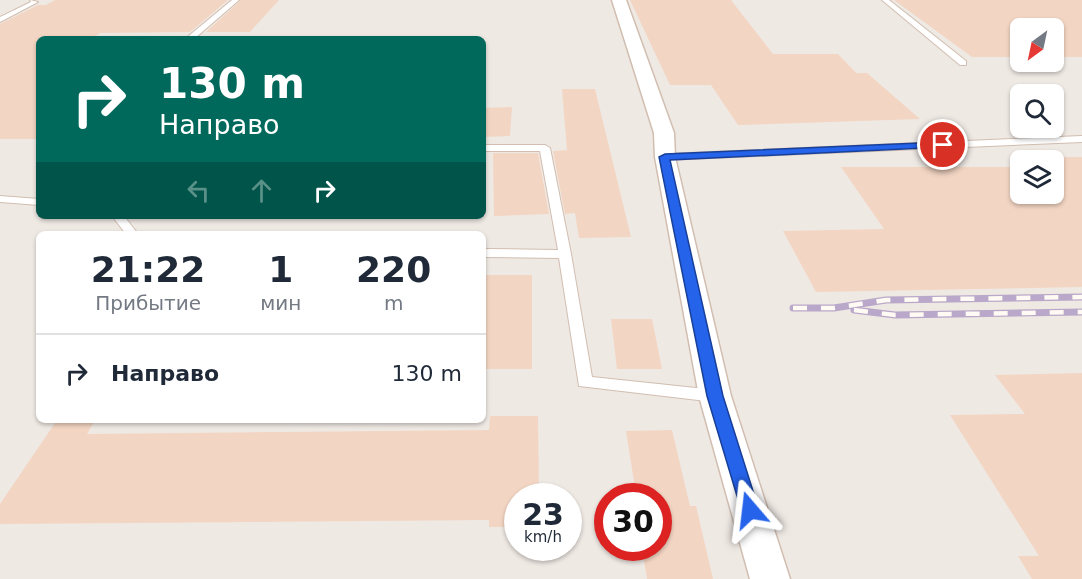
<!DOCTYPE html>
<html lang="ru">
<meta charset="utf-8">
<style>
body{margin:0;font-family:"DejaVu Sans",sans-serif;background:#f6f6f7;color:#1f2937;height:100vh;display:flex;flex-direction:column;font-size:22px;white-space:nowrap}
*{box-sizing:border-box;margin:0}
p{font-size:20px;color:#747a83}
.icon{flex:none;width:33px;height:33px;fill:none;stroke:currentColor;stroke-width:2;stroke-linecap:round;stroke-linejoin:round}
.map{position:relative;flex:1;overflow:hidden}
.details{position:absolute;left:36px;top:231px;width:450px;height:192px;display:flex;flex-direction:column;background:#fff;border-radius:9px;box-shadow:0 2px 4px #0004}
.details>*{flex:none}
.hud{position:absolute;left:36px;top:36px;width:450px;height:183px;border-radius:9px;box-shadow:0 2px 4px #0004;background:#00695c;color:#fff;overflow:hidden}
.needle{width:39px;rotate:213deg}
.controls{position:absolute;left:1010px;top:18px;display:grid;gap:12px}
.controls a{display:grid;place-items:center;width:54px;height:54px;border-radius:9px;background:#fff;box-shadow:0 2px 4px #0004;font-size:30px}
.speed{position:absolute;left:504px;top:483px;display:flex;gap:12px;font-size:30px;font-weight:700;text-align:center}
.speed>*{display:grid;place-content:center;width:78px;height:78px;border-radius:50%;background:#fff;box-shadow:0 2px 4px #0004;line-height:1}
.speed small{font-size:15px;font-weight:400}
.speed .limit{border:9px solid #d22;background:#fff;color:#111}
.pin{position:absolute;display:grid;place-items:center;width:51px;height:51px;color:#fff;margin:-26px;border:3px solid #fff;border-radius:50%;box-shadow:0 2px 6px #0007}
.me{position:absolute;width:66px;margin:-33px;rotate:343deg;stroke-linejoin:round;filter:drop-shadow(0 0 4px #0008)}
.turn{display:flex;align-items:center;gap:21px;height:126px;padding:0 24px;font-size:27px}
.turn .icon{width:78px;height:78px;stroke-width:2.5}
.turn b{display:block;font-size:42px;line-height:51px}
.lanes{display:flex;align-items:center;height:57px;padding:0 24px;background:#0003;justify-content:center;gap:30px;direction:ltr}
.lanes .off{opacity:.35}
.eta{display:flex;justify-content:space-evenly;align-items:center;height:102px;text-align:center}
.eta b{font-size:36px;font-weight:800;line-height:42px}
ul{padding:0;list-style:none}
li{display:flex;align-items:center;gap:18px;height:78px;padding:0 24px;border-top:2px solid #e0e1e3}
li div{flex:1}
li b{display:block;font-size:22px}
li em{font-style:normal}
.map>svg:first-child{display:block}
.industrial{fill:#efe9e4;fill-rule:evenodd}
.building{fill:#f3d5c3}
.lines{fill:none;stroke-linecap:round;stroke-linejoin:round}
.lane-casing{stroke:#d1beb0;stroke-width:2}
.street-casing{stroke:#d1beb0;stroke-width:3}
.lane{fill:#fff;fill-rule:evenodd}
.street{fill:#fff;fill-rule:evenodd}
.rail-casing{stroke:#b9a8c9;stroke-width:7}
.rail{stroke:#fffaf3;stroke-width:4.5;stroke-dasharray:14;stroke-linecap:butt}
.route{fill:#2563eb;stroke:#184099;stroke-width:1.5}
</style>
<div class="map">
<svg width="1082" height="579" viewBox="0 0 1082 579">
<rect width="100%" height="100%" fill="#fdf6ec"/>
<path class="industrial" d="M0,0H1082V579H0ZM1020,28H1053V62H1020ZM39,39H483V216H39ZM1020,94H1053V128H1020ZM1020,160H1053V194H1020ZM39,234H483V420H39ZM518,496H568V548H518ZM608,496H658V548H608Z"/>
<g class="building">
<path d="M55,0H228L190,32L100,33L91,39H39V139H0V24L38,5H46Z"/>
<path d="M241,0H279L250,32H206Z"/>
<path d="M630,0H731L773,54H838L856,73H867L920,119L738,125L711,85H670Z"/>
<path d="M894,0H1082V57H1053V28H1020V57H972Z"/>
<path d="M562,89H595L631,237L579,238L575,213L565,214L553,151L567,150Z"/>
<path d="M512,107L510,136L483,137V108Z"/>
<path d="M493,153H538L549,214L494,216Z"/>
<path d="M1053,157H1082V287L816,292L783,231L884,229L841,167H1020V194H1053Z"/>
<rect x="483" y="275" width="49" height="94"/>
<path d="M611,319H652L662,369H617Z"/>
<path d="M1082,373V579H1032L1018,556H1039L950,415L1025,414L995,375Z"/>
<path d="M490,416H538L539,496H518V527H489V520L0,524V504L57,420H95L87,434L489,430Z"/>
<path d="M672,430L690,506H696L713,579H647L642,548H658V493L636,494L626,431Z"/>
</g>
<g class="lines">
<defs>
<g id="lane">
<path d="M30,0L38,2L0,22V17L31,2Z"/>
<path d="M232,0H239L194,39H185Z"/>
<path d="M882,0H889L966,61V65H960Z"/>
<path d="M1082,136V142L665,160L660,157L665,154Z"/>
<path d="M483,145H545L550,148L571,254L592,377L715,390L721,392L723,396L721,400L715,402L579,386L559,258L483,257V249L558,250L540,151H483Z"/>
<path d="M0,196L39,199V205L0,202Z"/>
<path d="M112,216H124L138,234H126Z"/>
</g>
<path id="street" d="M612,0H626L674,133L675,157L731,396L790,579H750L699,396L655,157L654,133Z"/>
</defs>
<use href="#lane" class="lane-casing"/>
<use href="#street" class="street-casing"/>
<use href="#lane" class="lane"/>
<use href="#street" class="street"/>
<defs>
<g id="rail">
<path d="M793,308H834L886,300L1082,297"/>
<path d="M854,310L895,315L1082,312"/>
</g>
</defs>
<use href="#rail" class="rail-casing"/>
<use href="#rail" class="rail"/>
</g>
<path class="route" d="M943,142L948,145L946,147L670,160L723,396L759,510L756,516L750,519L743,516L707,396L659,157L665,154Z"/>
</svg>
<div class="controls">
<a><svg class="needle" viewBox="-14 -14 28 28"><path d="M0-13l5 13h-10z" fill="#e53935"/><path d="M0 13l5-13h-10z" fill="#747a83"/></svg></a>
<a><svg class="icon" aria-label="search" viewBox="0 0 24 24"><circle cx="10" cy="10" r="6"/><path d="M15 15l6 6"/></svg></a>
<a><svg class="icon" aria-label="layers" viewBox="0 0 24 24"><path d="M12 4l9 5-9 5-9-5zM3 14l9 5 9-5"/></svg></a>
</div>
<div class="speed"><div>23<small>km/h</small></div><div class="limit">30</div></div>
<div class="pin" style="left:943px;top:145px;background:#d93025"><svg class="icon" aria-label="arrive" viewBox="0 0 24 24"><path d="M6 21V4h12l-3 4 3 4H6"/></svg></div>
<svg class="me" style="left:750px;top:510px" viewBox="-20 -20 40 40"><path d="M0-17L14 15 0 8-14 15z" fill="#2563eb" stroke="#fff" stroke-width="4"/></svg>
<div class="hud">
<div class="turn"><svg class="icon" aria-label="right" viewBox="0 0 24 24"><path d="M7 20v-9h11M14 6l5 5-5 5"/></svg><div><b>130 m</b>Направо</div></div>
<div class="lanes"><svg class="icon off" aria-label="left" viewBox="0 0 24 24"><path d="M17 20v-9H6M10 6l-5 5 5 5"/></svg><svg class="icon off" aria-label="ahead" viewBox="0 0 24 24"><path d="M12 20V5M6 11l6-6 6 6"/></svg><svg class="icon" aria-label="right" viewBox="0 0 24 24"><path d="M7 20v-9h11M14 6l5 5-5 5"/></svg></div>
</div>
<section class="details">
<div class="eta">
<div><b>21:22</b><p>Прибытие</p></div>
<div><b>1</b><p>мин</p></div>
<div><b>220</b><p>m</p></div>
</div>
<ul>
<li><svg class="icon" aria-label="right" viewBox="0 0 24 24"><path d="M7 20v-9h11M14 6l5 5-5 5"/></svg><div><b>Направо</b></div><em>130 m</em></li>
</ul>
</section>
</div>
